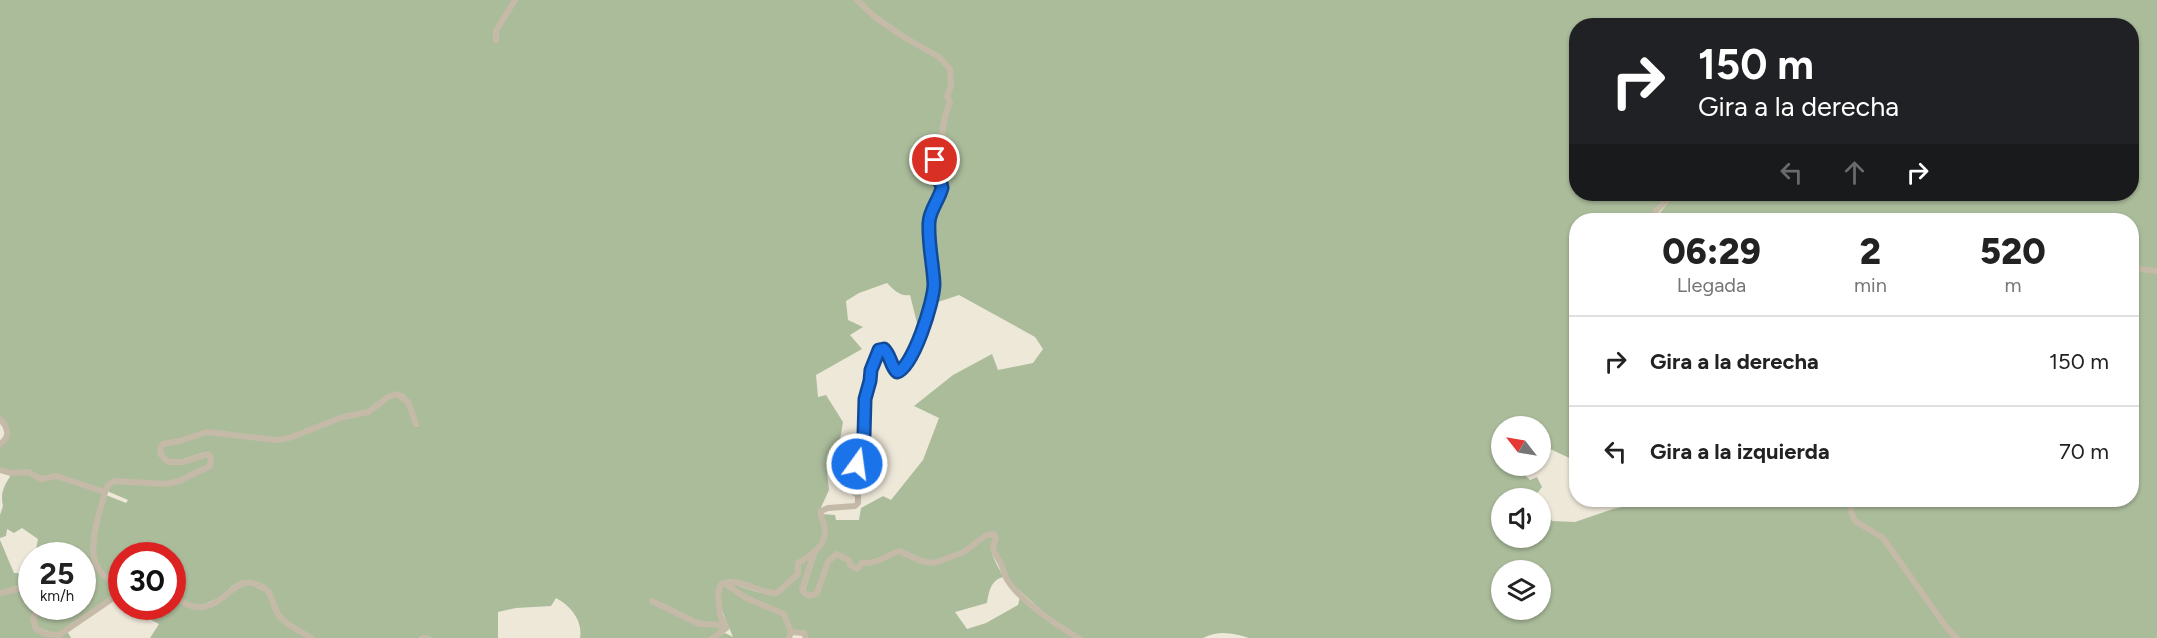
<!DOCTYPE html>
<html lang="es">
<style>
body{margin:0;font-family:Figtree,sans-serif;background:#f2f2f2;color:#222;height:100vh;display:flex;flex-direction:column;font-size:22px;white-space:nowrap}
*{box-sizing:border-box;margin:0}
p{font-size:20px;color:#767676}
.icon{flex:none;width:33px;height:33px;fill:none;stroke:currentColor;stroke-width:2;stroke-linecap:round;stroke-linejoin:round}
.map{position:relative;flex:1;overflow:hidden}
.details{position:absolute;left:1569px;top:213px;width:570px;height:294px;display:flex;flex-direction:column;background:#fff;border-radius:24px;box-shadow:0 2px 4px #0004}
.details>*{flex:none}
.hud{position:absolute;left:1569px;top:18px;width:570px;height:183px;border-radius:24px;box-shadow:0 2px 4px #0004;background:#202124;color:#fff;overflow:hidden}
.needle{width:39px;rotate:301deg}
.tools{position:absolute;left:1491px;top:416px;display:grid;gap:12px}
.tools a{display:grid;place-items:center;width:60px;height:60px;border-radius:50%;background:#fff;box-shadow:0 2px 4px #0004;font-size:30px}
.speed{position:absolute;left:18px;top:542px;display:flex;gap:12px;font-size:30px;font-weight:700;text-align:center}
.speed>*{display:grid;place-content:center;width:78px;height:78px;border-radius:50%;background:#fff;box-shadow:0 2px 4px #0004;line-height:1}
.speed small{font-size:15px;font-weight:400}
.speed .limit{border:9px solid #d22;background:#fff;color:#111}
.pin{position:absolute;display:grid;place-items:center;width:51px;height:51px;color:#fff;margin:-26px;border:3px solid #fff;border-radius:50%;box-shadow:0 2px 6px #0007}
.me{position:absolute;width:66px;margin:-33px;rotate:14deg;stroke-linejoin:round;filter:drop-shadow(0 0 4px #0008)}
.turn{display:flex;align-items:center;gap:21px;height:126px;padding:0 30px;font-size:27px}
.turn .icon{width:78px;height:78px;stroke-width:2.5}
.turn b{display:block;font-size:42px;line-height:51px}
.lanes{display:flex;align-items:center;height:57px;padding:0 30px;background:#0003;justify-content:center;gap:30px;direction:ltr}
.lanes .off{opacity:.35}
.eta{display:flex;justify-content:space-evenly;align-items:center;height:102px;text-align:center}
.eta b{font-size:36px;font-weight:800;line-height:42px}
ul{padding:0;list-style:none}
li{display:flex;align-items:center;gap:18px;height:90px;padding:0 30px;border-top:2px solid #e0e0e0}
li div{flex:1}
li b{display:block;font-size:22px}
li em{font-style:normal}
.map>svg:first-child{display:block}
.green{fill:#abbc9b;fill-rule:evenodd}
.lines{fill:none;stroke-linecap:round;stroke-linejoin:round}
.minor{stroke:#c5baa7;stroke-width:6}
.route-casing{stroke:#114b97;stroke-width:15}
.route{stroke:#1a73e8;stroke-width:10}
</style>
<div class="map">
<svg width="2157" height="638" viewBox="0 0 2157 638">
<rect width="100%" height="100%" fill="#eee8d9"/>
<g class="green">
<path d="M0,0H854L862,5L875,20L903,39L938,59L949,70V86L945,97L948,102C939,123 939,142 945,164L937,158L933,161L934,178L939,184L940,188L927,220L932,286L919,331L910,295C900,297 893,289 887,283L859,293L846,301L848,320L863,327L850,335L862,349L816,375L818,397L826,395L843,422L839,446L827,472L829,490L818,514C819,519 822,523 822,528C824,547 811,553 797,561L796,573L776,591C756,591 740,574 720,582C715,597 717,611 724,624C716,620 708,625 700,622C685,616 671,606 656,601L655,604C666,609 695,625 705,626C712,627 717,624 724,629L709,638H580C583,621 571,606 556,598L551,606L516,608L498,612V638H431L425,636L419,638H314L287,621L276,608L271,591L265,586L251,580L241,581L232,586L223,596L203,605L190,604L173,594L172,555H122L121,583C79,570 98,525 106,495L126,503L128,500L107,491L110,486L114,483L166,486L180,482L212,467V457L208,452C196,452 165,473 162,449L164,446L180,443L207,433L275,442L289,439L343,418L368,414L388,398L397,396L407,403L415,427L419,426L410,401L404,395L397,392L387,395L367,411L342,415L289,436L275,438L207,430L179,440L162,443L158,448L159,456L167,463L184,464L203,456L209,458L208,465L178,479L166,482L113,479L107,484L104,490L57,474L41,477L28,470L11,471L0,468V446C14,438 11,426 0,417Z"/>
<path d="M860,0H2157V269L2132,266V220H1654L1675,194H2132V26H1576V194H1670L1650,220H1576V461L1550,449L1541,453L1540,426H1502V465H1527L1523,473L1530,480L1537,477L1542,487L1536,495L1538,498H1502V537H1540L1541,503L1552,521L1575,522L1613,509L1640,503L1641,500H1850L1849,512L1882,540L1955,638H1249C1234,633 1218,630 1203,638H1082L1049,617L1010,582L994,550L995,533C977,543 946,564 926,560C916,558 909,551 900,549L856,567L836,552L815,592L809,594L805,590L816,555L825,541L822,514L835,515L836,520H859L861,508L883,496L891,500L923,460L939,418L914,406L953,375L992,354L998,370L1033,363L1043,349L1035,337L959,295L932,304L930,220L943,190L937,177L936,162L943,168H946L949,164L943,146L952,68L871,11ZM1502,570H1540V609H1502Z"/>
<path d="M2132,270L2157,273V638H1960L1949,627L1884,537L1856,520L1853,512L1854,500H2132Z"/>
<path d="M27,473L41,481L57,478L103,493C97,517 80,554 101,575C106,580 115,583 121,586V589L59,633H52L38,627L35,618L42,606H82V555H35L38,539L22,528L14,533L7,529L6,536L0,538V515L3,506C0,493 4,486 11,475Z"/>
<path d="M989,535L994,539C986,551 998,564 1003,577C991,580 989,591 987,603L955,612L967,629L986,623L1018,605L1020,597L1075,638H808L792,630L786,613L746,596L729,583C745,587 761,595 777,595L789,585L800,564L811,557L800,588L813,597L830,562L836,556L860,567L899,552L934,565Z"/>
<path d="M0,540L14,573H26L27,562L31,558V584L27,583L0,591Z"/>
<path d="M250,584L268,593L273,610L308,638H150L159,624L136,612L135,606H172L173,598L203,609L234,589Z"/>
<path d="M723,585L783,615L789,632L788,638H716L725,633L733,637C726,620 716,605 723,585Z"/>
<path d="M31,588L32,606H40L33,623L46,634L67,631L71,638H0V595Z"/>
</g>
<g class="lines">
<g class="minor">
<path d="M496,40V31L515,0"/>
<path d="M1652,220L1656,211L1673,194"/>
<path d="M2132,268L2157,271"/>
<path d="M0,419C8,427 11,437 0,444"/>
<path d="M0,470L11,473L28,472L41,479L56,476L105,492"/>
<path d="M1852,500L1851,512L1855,521L1883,538L1947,628L1957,638"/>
<path d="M814,554L802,589C805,596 810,597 817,593L828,562L836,554L849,560L850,565L857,569L862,563C878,564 886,556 899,551L921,561L934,563L964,552L986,535L994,534L996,539C989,550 996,553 1001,564C1004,569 1004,576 1008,581C1021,602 1057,625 1078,638"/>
<path d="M724,583L746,598L784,614L791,632L789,638"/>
<path d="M122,585C76,572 97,524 105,492L108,485L114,481L166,484L179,481L210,466L211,457L208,454L184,462H168L161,455L160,449L163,444L180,441L207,432L276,440L289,438L343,417L368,412L388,397L397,394L408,402L416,424"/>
<path d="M0,593L32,586"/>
<path d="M172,596C181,601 192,609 203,607C227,604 235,573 261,586C273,591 272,607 280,617C288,626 301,631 311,638"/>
<path d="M652,601L697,623C708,626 717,622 726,628"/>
<path d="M40,606L33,618L36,629L46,634L59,635L122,592"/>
<path d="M791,632L804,633L806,638"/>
<path d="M424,638H426"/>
<path d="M713,638L726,628L720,615L718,592L721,584C741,577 757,593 777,593L798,574V563C812,554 829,545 824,525C823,519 820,518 821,511L828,508L855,506L858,503V495L847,487L843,477L856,465V455L864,435L865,399L870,381L871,370L879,350L884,349C892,356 889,365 897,372C912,368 933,303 934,286C935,265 927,243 929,222C930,210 939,200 942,188L941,183L935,177L934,161L936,159L943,166L947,164C940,142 941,124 950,102L947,96L951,86L950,69L939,57L904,37L876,18L857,0"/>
</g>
</g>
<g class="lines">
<defs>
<path id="route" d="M857,464L856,455L864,435L865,399L870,381L871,370L879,350L884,349C891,356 890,365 897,372C913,368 934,301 934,284C933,264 928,243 929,223C929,211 939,200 942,188L941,183L935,177V160"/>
</defs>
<use href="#route" class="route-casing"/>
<use href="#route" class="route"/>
</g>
</svg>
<div class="tools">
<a><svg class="needle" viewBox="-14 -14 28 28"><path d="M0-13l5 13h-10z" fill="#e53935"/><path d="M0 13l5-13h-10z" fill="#767676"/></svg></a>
<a><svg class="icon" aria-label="sound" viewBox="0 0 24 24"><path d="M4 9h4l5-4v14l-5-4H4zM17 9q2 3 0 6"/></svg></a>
<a><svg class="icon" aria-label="layers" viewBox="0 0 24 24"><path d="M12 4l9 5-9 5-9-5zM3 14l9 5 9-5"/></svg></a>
</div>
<div class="speed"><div>25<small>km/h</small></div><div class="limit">30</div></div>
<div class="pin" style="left:935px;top:160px;background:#d93025"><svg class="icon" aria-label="arrive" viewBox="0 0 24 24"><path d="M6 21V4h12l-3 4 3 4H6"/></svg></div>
<svg class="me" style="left:857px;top:464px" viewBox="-20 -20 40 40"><circle r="17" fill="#1a73e8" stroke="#fff" stroke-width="3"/><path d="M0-11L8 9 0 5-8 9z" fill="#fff"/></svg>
<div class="hud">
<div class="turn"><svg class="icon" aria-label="right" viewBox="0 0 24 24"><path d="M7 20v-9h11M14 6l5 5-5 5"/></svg><div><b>150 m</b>Gira a la derecha</div></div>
<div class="lanes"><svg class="icon off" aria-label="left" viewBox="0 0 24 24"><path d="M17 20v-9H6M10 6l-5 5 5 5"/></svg><svg class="icon off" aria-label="ahead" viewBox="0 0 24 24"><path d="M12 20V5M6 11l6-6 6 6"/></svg><svg class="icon" aria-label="right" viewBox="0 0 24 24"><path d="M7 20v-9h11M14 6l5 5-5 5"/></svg></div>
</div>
<section class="details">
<div class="eta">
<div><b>06:29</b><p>Llegada</p></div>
<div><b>2</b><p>min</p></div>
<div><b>520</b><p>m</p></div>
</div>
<ul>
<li><svg class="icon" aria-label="right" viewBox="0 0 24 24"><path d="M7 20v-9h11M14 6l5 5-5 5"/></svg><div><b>Gira a la derecha</b></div><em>150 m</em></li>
<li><svg class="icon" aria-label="left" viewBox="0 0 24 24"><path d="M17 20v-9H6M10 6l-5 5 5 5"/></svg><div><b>Gira a la izquierda</b></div><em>70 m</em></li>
</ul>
</section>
</div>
